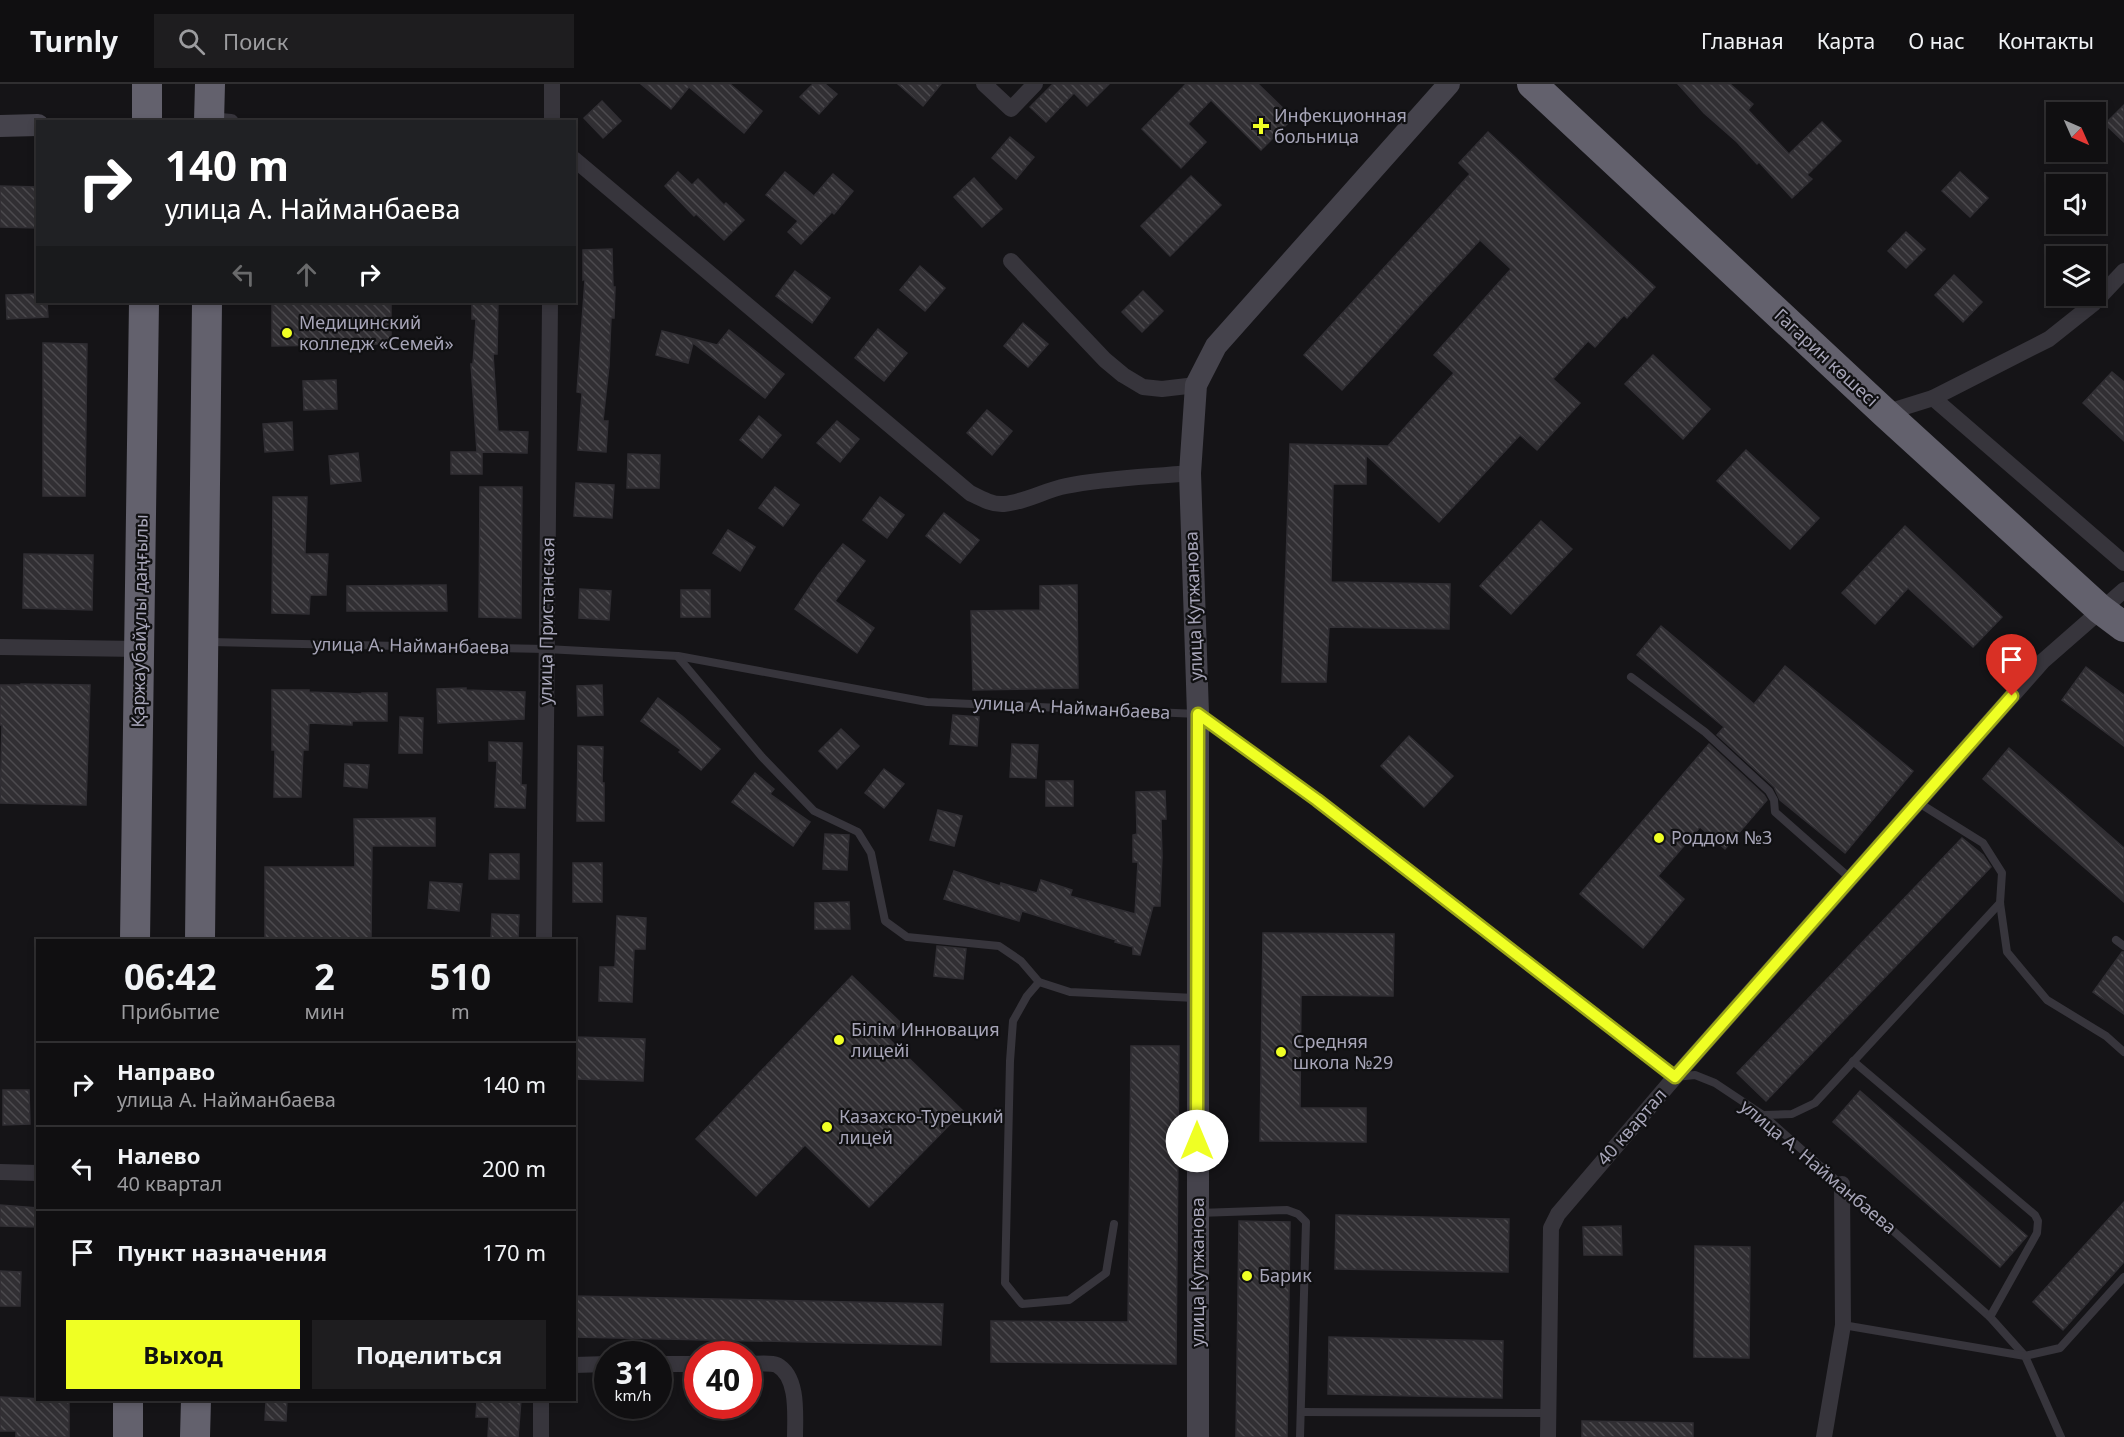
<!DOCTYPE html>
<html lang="ru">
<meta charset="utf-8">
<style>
body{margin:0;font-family:"Noto Sans",sans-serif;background:#1e1d1f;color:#f1f3f6;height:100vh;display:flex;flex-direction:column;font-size:22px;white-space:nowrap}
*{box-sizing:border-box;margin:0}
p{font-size:20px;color:#9c9c9f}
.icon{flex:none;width:33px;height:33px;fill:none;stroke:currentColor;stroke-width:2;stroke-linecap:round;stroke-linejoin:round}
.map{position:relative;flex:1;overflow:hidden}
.side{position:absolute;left:36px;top:855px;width:540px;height:462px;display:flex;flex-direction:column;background:#100f11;border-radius:0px;box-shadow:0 3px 9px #0003,0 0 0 2px #302f31}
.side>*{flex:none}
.top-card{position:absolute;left:36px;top:36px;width:540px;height:183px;border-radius:0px;box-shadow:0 3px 9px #0003,0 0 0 2px #302f31;background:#202124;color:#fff;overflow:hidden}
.needle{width:39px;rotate:135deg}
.tools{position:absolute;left:2046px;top:18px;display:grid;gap:12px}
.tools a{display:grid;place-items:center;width:60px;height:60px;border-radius:0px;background:#100f11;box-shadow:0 3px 9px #0003,0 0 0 2px #302f31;font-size:30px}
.speed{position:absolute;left:594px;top:1257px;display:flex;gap:12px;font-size:30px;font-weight:700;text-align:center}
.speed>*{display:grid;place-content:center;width:78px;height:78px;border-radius:50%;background:#100f11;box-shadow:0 3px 9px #0003,0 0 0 2px #302f31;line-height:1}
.speed small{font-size:15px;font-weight:400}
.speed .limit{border:9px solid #d22;background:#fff;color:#111}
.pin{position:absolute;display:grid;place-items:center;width:51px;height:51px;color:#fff;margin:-62px -26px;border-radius:50% 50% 50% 0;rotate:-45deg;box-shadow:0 0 6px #0007}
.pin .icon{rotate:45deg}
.me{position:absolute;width:66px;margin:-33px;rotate:0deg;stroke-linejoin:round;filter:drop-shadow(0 0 4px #0008)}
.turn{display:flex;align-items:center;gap:21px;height:126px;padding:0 30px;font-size:27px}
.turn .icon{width:78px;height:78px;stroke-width:2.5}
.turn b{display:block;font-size:42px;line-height:51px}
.lanes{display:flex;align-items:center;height:57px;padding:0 30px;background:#0003;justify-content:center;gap:30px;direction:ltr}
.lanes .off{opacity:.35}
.eta{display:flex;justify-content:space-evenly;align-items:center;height:102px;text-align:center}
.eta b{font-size:36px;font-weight:700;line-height:42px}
.cta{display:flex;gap:12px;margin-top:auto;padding:12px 30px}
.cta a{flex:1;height:69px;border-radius:0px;background:#efff24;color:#111;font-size:24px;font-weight:700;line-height:69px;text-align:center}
.cta a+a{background:#1e1d1f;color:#f1f3f6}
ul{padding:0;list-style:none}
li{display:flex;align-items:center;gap:18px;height:84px;padding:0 30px;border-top:2px solid #302f31}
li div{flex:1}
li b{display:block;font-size:22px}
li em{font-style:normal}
header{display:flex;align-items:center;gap:36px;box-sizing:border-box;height:84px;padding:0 30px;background:#100f11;border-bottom:2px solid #302f31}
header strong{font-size:28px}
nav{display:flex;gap:33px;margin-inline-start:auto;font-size:21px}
.search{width:420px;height:54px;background:#1e1d1f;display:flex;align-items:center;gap:15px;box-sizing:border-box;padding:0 21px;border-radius:0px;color:#9c9c9f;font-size:22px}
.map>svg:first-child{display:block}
.building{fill:url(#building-back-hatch);stroke:#302e33;stroke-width:1.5}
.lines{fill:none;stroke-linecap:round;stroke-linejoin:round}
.lane{stroke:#37353c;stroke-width:8}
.street{stroke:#37353c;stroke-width:16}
.secondary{stroke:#45434c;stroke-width:22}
.highway{stroke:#63616d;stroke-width:30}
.route-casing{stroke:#9ba617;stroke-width:15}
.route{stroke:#efff24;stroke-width:10}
.poi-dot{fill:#efff24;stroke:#101012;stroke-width:2}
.labels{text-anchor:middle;stroke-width:4.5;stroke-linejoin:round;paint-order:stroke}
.poi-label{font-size:18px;fill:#a7a5b8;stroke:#101012;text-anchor:start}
.street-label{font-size:18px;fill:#a7a5b8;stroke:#101012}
</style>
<header>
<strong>Turnly</strong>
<div class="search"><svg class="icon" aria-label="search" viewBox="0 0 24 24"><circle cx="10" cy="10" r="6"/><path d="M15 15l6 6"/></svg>Поиск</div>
<nav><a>Главная</a><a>Карта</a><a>О нас</a><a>Контакты</a></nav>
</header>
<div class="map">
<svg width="2124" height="1353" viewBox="0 0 2124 1353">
<defs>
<pattern id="building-back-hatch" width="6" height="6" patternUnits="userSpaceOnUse" patternTransform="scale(1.5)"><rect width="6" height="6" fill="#312f33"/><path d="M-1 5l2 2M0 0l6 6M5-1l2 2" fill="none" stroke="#4c4a4e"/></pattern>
</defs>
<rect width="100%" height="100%" fill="#151417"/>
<g class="building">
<path d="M641,0H730L762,27L744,49L689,3L671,25Z"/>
<path d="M813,0H825L837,10L819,30L800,13Z"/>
<path d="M898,0H941L923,22Z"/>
<path d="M1053,0H1109L1087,22L1074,9L1046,38L1030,23Z"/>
<path d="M1186,0H1258L1293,34L1261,66L1211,16L1188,40L1206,58L1181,84L1142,45Z"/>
<path d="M1678,0H1730L1753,20L1748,26L1789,70L1822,38L1841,57L1807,91L1812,95L1792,114L1759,78L1757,80L1737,58L1704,29Z"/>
<path d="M602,17L621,37L603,54L584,34Z"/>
<path d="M2124,21V58L2105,40Z"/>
<path d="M1488,48L1655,203L1627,234L1624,231L1595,263L1588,257L1553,295L1580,319L1537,366L1520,351L1439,438L1366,371V400H1333L1331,498L1450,500L1449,545L1329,543L1326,598H1282L1290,360L1388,362L1454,289L1434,271L1511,185L1480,156L1342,306L1304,271L1470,90L1459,79Z"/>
<path d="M1010,53L1034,73L1016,95L992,74Z"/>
<path d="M678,88L692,101L698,95L724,121L726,119L744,136L724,156L696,130L694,132L665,102Z"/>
<path d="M785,88L814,112L833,90L853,107L834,130L832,128L801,160L788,148L798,137L766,111Z"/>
<path d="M1960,88L1988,114L1970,133L1942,107Z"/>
<path d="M1191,92L1221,121L1170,172L1141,142Z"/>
<path d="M974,94L1002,125L982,143L954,113Z"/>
<path d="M0,102L38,103V144L0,143Z"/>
<path d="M1906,148L1925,165L1906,184L1888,167Z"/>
<path d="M612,165L613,203H615L614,234H611L609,282L603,337H608L606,368L578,366L582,309L577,308L585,195L583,196V166Z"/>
<path d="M920,182L945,204L925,227L900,206Z"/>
<path d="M795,187L830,214L812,239L776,212Z"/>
<path d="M1954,191L1982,218L1963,238L1935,211Z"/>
<path d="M1143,207L1163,227L1142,248L1122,228Z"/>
<path d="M38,210V218H47L48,233L7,235L6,211Z"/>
<path d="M272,218H391V260L272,262Z"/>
<path d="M472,218H498L497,270H493L498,347L528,348L527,369L482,368V390H451V368H477L471,280H473L476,235H472Z"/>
<path d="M1023,239L1048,260L1028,283L1004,262Z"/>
<path d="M878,245L907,269L884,297L855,274Z"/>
<path d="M729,246L784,290L765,314L693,259L688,279L656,271L662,247L717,261Z"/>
<path d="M43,259L87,260L85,412H43Z"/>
<path d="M1653,271L1710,325L1683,355L1625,300Z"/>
<path d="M2112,288L2124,298V357L2083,319Z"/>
<path d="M336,296L337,325L304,326L303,297Z"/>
<path d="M987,326L1012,347L992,371L967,349Z"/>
<path d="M759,332L781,351L762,374L740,356Z"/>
<path d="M837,337L859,355L840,378L817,359Z"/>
<path d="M292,338L293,366L265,368L263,340Z"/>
<path d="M1746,366L1819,434L1790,465L1717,397Z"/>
<path d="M358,369L361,397L331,400L329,372Z"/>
<path d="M628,370L660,371L659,404H627Z"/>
<path d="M576,399L614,401L612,434L574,432Z"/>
<path d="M480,403H522L521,534L479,533Z"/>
<path d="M775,403L799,421L783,442L759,424Z"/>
<path d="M273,413H307L305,470H328L326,511H310L309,530L272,529Z"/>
<path d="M880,413L904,431L887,454L863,436Z"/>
<path d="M944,429L979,456L960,479L926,452Z"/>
<path d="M1541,437L1572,465L1511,530L1480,502Z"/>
<path d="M1905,442L2002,533L1973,563L1908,504L1875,540L1842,509Z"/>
<path d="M728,446L755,463L740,487L713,469Z"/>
<path d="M843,460L865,477L835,517L874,544L857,569L795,525L818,491Z"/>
<path d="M24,470L93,471L92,526L23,524Z"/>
<path d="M446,501L447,527H347V502Z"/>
<path d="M1077,501L1078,604L973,606L971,527L1040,526V502Z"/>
<path d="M580,505L611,507L609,536L579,534Z"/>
<rect x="681" y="506" width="29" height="27"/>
<path d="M1661,542L1754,620L1785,582L1913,687L1845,769L1780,716L1774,703L1717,651L1724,643L1637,571Z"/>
<path d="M2086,583L2124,611V662L2062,616Z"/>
<path d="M21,600L90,601L86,721L0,719L2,641H0V601H21Z"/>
<path d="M602,601L603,631L578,632L577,602Z"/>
<path d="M466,604V606L525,608L524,635L438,639L437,605Z"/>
<path d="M272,606H309V608L362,610V609H387V637H352V641L309,639L308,666H303L301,713H274L275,666H272Z"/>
<path d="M658,614L682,632L720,665L701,686L679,668L681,666L641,637Z"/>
<path d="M953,631L979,633L977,662L950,660Z"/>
<path d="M400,633L423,634L422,669H399Z"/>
<path d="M841,645L859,662L837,685L819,667Z"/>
<path d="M1409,652L1453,692L1424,723L1381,682Z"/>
<path d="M489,658L522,659L521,701H526L525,724L495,723L497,677H489Z"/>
<path d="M1012,660L1038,661L1036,694L1010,693Z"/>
<path d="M1709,660L1764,711L1767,716L1725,765L1700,743L1658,792L1684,815L1643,864L1580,810Z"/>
<path d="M578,662L603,663L602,699H604V737H577Z"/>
<path d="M2009,664L2124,764V818L1983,695Z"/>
<path d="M345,680L369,681L367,704L344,702Z"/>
<path d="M884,685L904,700L884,724L865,709Z"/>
<path d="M755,689L774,705L770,710L810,738L793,762L732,718Z"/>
<rect x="1046" y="697" width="27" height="25"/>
<path d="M1165,707L1166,735H1161L1162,772L1160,822H1153L1140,871L1133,870V863L1115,858L1116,856L1022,827L1019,837L944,815L954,787L1000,802L1001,799L1037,809L1041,796L1072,806L1070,812L1135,830L1138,778H1133V751L1137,750L1136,708Z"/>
<path d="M938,726L962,732L954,762L930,756Z"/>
<path d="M435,734V762H372L371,856H265V783H355L354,735Z"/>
<path d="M825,750L849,751L847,786L823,785Z"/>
<path d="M1962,754L1983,771L1991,783L1766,1017L1737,989Z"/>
<path d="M490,770H519V795H489Z"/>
<rect x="573" y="779" width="29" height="39"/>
<path d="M430,798L462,800L459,827L428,824Z"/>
<path d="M849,818L850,845H815V819Z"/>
<path d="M492,830L519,831L518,855L491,854Z"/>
<path d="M617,832L646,834L645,865H634L632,918L599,917L600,883H615Z"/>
<path d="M1263,849L1394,850L1393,912L1301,911L1300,1024H1366V1058L1260,1057Z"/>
<path d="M937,862L966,865L963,895L934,892Z"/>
<path d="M2122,868H2124V930L2093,908Z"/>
<path d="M852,892L902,940L888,954L963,1027L869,1123L805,1061L756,1112L696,1055Z"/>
<path d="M575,953L645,955L643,997L574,995Z"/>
<path d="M1131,962H1179L1176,1280L991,1278V1237L1128,1238Z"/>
<path d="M3,1006H29L30,1040L3,1041Z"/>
<path d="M1860,1007L2027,1152L2000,1183L1833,1038Z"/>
<path d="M2124,1118V1178L2063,1246L2033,1218Z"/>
<path d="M0,1121L38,1124V1143L0,1142Z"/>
<path d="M1336,1131L1509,1135L1508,1188L1335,1185Z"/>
<path d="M1239,1137L1290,1138L1287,1353H1236Z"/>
<path d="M1621,1142L1622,1171H1584L1583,1143Z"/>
<path d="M1695,1162L1750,1163L1749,1274L1694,1273Z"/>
<path d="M0,1187L21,1188L20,1222H0Z"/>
<path d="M574,1212L943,1220L941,1261L574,1253Z"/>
<path d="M1329,1253L1503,1257L1502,1314L1328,1310Z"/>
<path d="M0,1313L69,1316V1353H16V1347H0Z"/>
<path d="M266,1316H287L286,1337L265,1336Z"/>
<path d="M477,1316H521L518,1353H488L489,1333H476Z"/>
<path d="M1582,1337L1693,1339V1353H1582Z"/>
</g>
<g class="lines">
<g class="lane">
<path d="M210,558L546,565L678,572L927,618L1198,630L1317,715L1675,993L1695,991L1715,999L1763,1031L1990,1233L2025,1272L2061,1353"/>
<path d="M678,573L762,673L814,727L858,748L871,769L885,837L907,853L999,862L1021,877L1039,898L1070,908L1195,914"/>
<path d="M1631,593L1705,648L1769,707L1774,716L1775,728L1851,795"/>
<path d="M1919,719L1983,759L2002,789L2000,819L2007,868L2047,916L2106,952L2124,968"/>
<path d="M2116,856L2124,862"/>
<path d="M1039,898L1027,912L1013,937L1010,977L1005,1199L1022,1220L1069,1216L1106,1189L1114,1140"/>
<path d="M1853,977L2035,1131L2038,1137L2037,1149L1990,1233"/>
<path d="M1763,1031L1792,1030L1815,1019L2000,819"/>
<path d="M1198,1129L1287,1126L1298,1130L1306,1138L1300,1353"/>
<path d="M1843,1241L2025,1272L2060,1264L2124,1193"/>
<path d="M1301,1328L1549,1329"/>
</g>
<g class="street">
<path d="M984,0L1011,25L1035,0"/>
<path d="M209,36L231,38"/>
<path d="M552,38V0"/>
<path d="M574,75L970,409C980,414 992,421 1004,420C1026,418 1045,406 1066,402C1106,394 1149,393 1190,389"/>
<path d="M1011,177L1105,276L1123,291L1143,303L1162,305L1196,301"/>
<path d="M1933,314L2124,479"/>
<path d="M1885,329L1933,314L2049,255L2093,220L2124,187"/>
<path d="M0,563L140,565"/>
<path d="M544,856L550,218"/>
<path d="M0,1088L38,1089"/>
<path d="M658,1280H698"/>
<path d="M748,1280C757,1280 770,1278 777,1281C799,1293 795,1332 795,1353"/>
<path d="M574,1281L608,1280"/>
<path d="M541,1353V1316"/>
<path d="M1548,1353L1551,1144L1558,1130L1675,993L2043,577L2124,506"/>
<path d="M1824,1353L1843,1241L1842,1100"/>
</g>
<g class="secondary">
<path d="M0,42L38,41"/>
<path d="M1198,1353V630L1190,389L1196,301L1216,262L1449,0"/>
</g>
<g class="highway">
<path d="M1532,0L1885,329L2100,525L2124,543"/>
<path d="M147,38V0"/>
<path d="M209,38L210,0"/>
<path d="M135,856L144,218"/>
<path d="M200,856L207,218"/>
<path d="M128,1353V1316"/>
<path d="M195,1353L196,1316"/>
</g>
</g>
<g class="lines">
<defs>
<path id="route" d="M1197,1057L1198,630L1317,716L1675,993L2012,612"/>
</defs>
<use href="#route" class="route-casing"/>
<use href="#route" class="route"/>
</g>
<g class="poi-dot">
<path d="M1258 33h6v6h6v6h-6v6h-6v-6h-6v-6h6z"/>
<circle cx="287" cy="249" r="6"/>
<circle cx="1659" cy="754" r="6"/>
<circle cx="839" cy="956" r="6"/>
<circle cx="1281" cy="968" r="6"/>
<circle cx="827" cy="1043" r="6"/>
<circle cx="1247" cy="1192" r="6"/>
</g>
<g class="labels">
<g class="poi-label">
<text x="1274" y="38">Инфекционная<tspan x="1274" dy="21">больница</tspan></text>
<text x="299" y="245">Медицинский<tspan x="299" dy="21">колледж «Семей»</tspan></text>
<text x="1671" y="760">Роддом №3</text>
<text x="851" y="952">Білім Инновация<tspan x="851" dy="21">лицейі</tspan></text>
<text x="1293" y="964">Средняя<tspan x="1293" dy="21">школа №29</tspan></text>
<text x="839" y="1039">Казахско-Турецкий<tspan x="839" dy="21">лицей</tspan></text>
<text x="1259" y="1198">Барик</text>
</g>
<g class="street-label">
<text transform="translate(1826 274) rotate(43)" y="6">Гагарин көшесі</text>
<text transform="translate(1194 522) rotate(-92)" y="6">улица Кутжанова</text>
<text transform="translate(140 537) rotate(-89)" y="6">Қаржаубайұлы даңғылы</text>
<text transform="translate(547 537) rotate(-89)" y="6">улица Пристанская</text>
<text transform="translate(411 562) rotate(1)" y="6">улица А. Найманбаева</text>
<text transform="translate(1072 624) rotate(3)" y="6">улица А. Найманбаева</text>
<text transform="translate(1632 1043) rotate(-49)" y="6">40 квартал</text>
<text transform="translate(1818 1083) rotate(40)" y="6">улица А. Найманбаева</text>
<text transform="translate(1198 1188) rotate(-90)" y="6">улица Кутжанова</text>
</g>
</g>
</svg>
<div class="tools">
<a><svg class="needle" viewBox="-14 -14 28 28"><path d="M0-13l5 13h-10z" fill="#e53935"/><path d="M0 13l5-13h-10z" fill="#9c9c9f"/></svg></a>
<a><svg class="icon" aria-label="sound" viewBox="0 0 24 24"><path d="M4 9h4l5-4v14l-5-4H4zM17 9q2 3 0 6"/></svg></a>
<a><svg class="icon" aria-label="layers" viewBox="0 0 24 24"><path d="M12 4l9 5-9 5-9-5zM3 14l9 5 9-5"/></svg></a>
</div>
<div class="speed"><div>31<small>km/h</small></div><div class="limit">40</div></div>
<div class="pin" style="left:2012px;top:612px;background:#d93025"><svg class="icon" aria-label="arrive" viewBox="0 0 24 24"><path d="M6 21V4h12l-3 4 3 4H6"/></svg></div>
<svg class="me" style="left:1197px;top:1057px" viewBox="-20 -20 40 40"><circle r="19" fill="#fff"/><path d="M0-13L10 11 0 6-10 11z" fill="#efff24"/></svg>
<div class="top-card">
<div class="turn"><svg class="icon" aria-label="right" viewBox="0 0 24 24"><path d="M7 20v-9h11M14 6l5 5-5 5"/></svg><div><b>140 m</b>улица А. Найманбаева</div></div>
<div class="lanes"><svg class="icon off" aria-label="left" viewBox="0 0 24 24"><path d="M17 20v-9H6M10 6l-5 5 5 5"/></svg><svg class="icon off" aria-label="ahead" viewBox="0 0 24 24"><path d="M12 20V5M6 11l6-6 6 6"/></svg><svg class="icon" aria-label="right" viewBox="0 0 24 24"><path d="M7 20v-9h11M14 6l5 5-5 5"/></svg></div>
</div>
<section class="side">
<div class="eta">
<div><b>06:42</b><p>Прибытие</p></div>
<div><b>2</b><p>мин</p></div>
<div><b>510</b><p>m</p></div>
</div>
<ul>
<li><svg class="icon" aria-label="right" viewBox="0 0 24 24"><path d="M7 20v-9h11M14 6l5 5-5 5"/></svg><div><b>Направо</b><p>улица А. Найманбаева</p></div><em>140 m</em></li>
<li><svg class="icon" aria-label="left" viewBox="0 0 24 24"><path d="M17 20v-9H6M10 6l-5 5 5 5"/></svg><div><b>Налево</b><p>40 квартал</p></div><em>200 m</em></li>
<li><svg class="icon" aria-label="arrive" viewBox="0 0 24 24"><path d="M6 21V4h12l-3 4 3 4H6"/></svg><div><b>Пункт назначения</b></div><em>170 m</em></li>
</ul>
<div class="cta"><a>Выход</a><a>Поделиться</a></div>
</section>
</div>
